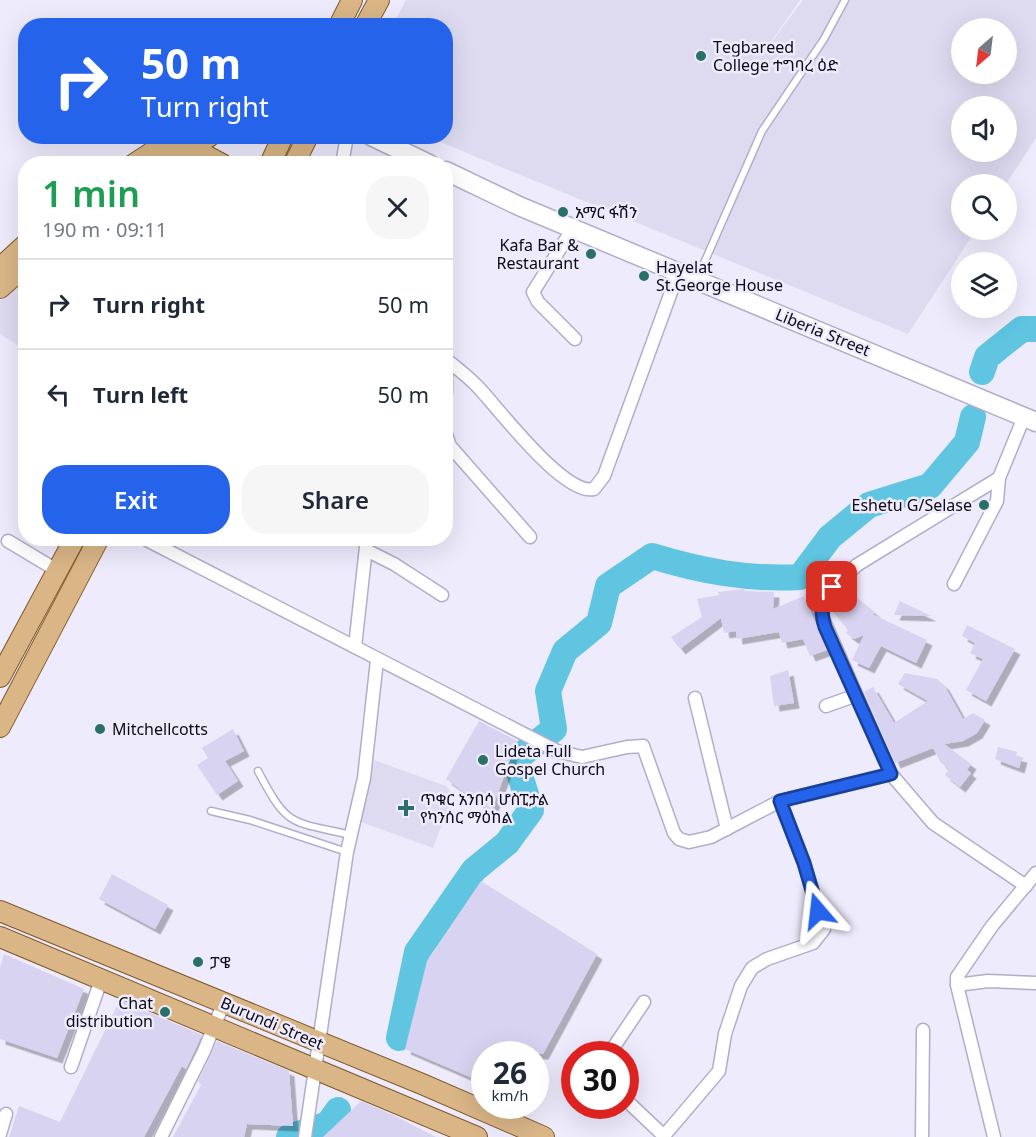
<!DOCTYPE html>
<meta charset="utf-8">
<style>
body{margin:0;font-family:Georgia,"Noto Sans Ethiopic",serif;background:#f6f6f7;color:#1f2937;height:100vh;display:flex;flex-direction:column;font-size:22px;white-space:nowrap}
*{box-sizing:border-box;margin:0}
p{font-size:20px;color:#747a83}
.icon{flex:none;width:33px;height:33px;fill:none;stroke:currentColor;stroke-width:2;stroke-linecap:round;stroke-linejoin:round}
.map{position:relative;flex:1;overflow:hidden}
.details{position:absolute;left:18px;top:156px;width:435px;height:390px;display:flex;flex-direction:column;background:#fff;border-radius:24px;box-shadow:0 6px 24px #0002}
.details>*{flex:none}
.hud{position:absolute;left:18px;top:18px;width:435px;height:126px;border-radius:24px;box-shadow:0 6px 24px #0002;background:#2563eb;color:#fff;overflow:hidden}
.needle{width:39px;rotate:208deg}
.controls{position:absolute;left:951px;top:18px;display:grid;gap:12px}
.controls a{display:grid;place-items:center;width:66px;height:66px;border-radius:50%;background:#fff;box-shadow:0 6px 24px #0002;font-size:30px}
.speed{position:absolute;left:471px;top:1041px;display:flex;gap:12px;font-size:30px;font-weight:700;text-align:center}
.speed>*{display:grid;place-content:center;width:78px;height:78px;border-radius:50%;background:#fff;box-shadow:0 6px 24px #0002;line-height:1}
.speed small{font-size:15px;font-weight:400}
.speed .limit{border:9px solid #d22;background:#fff;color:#111}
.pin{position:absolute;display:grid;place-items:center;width:51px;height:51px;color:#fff;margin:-26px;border-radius:12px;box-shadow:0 3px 9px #0006}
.me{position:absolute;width:66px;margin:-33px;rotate:343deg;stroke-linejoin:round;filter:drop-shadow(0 0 4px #0008)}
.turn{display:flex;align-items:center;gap:21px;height:126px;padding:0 24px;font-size:27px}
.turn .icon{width:78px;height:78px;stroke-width:2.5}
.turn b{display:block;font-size:42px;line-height:51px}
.round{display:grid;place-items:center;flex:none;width:63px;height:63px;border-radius:24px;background:#f6f6f7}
.head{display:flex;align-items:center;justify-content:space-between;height:102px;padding:0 24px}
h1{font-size:36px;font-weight:600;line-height:45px;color:#1e9e55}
.cta{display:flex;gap:12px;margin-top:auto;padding:12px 24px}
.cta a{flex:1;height:69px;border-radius:24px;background:#2563eb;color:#fff;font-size:24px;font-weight:600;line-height:69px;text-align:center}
.cta a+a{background:#f6f6f7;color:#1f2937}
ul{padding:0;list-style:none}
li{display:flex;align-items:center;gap:18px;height:90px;padding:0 24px;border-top:2px solid #e0e1e3}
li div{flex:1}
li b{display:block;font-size:22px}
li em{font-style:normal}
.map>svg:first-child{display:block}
.built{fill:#dedbf1;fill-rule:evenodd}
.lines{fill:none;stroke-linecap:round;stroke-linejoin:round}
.river{stroke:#5fc5e1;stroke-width:26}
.building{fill:#d8d3f0;filter:url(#shadow)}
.lane-casing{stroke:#b2adca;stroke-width:9}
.street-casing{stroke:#b2adca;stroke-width:15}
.secondary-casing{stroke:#b2adca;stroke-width:21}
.primary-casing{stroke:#825b2b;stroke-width:22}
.lane{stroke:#fff;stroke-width:6}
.street{stroke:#fff;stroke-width:12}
.secondary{stroke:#fff;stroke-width:18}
.primary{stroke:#dab687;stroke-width:20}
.route-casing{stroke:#184099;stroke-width:15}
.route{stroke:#2563eb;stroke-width:10}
.poi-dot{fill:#297168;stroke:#eeebfd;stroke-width:2}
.labels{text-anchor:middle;stroke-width:5;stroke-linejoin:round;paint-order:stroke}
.poi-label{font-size:16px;fill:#0c0a14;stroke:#eeebfd;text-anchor:start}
.street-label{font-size:16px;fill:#0c0a14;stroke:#eeebfd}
</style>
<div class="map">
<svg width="1036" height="1137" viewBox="0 0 1036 1137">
<defs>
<filter id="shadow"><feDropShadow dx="5.5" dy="5.5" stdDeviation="0" flood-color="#0004"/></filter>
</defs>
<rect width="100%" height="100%" fill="#eeebfd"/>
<g class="built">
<path d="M406,0H800L759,59L803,0H1036V138L1006,184H962V230H976L908,334L428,137L446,136V26H392ZM962,28H1006V74H962ZM962,106H1006V152H962Z"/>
<path d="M25,277V350L0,334V301Z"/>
<path d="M374,760L446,786L453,795L433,848L361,822Z"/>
</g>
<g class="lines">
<g class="river">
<path d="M982,372L987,357L1022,329H1036"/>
<path d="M399,1038L417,952L474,870L507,843L531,810L515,760L554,729L548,691L565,651L599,623L608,586L652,556C701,571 748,580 800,577L830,537L869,505L930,486L967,442L973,417"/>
<path d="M289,1137L328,1124L338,1110"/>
</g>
</g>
<g class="building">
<path d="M845,588L877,614H872L927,640L916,663L881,646L869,668L852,660L864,635L854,639L846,633L848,630L831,609L848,604L837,595Z"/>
<path d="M744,589L745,591L774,592L773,609L804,596L827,650L810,656L803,639L782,643L779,632L737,639L736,631L724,633L721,618L680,649L671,637L702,617L697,599L719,595L718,592Z"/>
<path d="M900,601L931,616L894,615Z"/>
<path d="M967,625L1015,649L986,701L966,690L983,659L970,653L975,643L962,636Z"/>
<path d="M788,670L794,703L774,706L770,676Z"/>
<path d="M905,673L937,679L944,685L963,719L973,713L985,720L977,733L963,741L944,744L971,764L967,770L971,773L960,787L945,775L949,769L941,763L933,748L895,763L864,692L873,687L894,723L928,701L898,684Z"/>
<path d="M479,721L517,741L491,812L446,779Z"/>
<path d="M233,729L244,751L225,761L238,781L217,795L197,765L208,758L202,748Z"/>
<path d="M998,747L1017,752L1016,756L1022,757L1019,768L995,759Z"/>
<path d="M112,874L168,905L155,929L99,899Z"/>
<path d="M481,881L597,954L543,1054H484V1083L405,1049L427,961Z"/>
<path d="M4,954L84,989L57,1058L0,1039V967Z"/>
<path d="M120,1000L202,1035L186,1069L182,1066L144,1137H9L19,1106L60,1122Z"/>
<path d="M217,1041L289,1071L293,1126L247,1124L244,1137H173L201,1085L198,1081Z"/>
<path d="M361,1101L393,1115L436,1137H323Z"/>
</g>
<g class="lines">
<defs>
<g id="lane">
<path d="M697,279L762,131L824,39L845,0"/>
<path d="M258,771C288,828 290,821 351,835"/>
<path d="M211,811L250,820L347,852"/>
</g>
<g id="street">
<path d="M342,164L347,136"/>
<path d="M573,228L533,292L538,302L575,339"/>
<path d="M446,359C456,368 468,376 478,387C499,409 564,496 594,489L604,476L678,273"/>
<path d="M446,392V359"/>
<path d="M446,434L450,446L530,537"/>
<path d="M999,478L857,565L826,594L821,614L891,774L933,823L1026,886"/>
<path d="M143,538L557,751L582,757L627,747L643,746L674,833L679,839L689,842L711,837L780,801L891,774"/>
<path d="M8,541L58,571"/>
<path d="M366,550L394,564L442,595"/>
<path d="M954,584L997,501L999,478L1024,417"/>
<path d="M355,647L367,538"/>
<path d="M695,698L727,829"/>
<path d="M826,706L854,696"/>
<path d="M957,985L988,981L1036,983"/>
<path d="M609,1054L644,1002"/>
<path d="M71,1067L101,980"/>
<path d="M626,1100L664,1136"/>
<path d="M0,1134L6,1114"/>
<path d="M161,1137L204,1051L224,1002"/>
<path d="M305,1137L347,852L364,778L377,660"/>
<path d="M663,1137L719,1071L725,1034L741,986L752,968L767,959L813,943L824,929L804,863L780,801"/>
<path d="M922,1137L923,1030"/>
<path d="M994,1137L957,985V977L992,926L1036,873"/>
</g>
<g id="secondary">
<path d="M371,136L429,164"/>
<path d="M446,171L519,206L1036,422"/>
</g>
<g id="primary">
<path d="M339,26L352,0"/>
<path d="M365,26L379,0"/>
<path d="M176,154L207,156L222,164"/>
<path d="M134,164L177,136"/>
<path d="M159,164L210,136"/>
<path d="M270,164L283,136"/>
<path d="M294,164L308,136"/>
<path d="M0,268L26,244"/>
<path d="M0,288L26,265"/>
<path d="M0,677L75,538"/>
<path d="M0,727L99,538"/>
<path d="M0,911L422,1084L544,1137"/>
<path d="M0,937L477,1137"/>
</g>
</defs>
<use href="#lane" class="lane-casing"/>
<use href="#street" class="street-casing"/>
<use href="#secondary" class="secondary-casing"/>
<use href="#primary" class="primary-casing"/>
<use href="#lane" class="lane"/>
<use href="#street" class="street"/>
<use href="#secondary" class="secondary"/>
<use href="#primary" class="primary"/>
</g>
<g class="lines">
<defs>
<path id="route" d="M818,911L804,863L780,801L891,774L825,627C820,611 821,600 832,587"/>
</defs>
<use href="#route" class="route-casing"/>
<use href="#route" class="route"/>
</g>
<g class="poi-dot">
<circle cx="701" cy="56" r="6"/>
<circle cx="563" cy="212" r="6"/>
<circle cx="591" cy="254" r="6"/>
<circle cx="644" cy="276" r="6"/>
<circle cx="984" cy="505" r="6"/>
<circle cx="100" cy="729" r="6"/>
<circle cx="483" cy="760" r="6"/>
<path d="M403 799h6v6h6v6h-6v6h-6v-6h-6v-6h6z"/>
<circle cx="198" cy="962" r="6"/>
<circle cx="165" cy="1012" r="6"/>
</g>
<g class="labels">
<g class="poi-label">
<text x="713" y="53">Tegbareed<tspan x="713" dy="18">College ተግባረ ዕድ</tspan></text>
<text x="575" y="218">አማር ፋሽን</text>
<text x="579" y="251" text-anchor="end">Kafa Bar &amp;<tspan x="579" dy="18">Restaurant</tspan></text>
<text x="656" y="273">Hayelat<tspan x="656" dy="18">St.George House</tspan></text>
<text x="972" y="511" text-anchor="end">Eshetu G/Selase</text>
<text x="112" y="735">Mitchellcotts</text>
<text x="495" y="757">Lideta Full<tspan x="495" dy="18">Gospel Church</tspan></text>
<text x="420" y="805">ጥቁር አንበሳ ሆስፒታል<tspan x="420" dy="18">የካንሰር ማዕከል</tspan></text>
<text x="210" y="968">ፓዌ</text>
<text x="153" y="1009" text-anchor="end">Chat<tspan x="153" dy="18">distribution</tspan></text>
</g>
<g class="street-label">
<text transform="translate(823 332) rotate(22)" y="6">Liberia Street</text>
<text transform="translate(272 1023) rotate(23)" y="6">Burundi Street</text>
</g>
</g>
</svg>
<div class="controls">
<a><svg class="needle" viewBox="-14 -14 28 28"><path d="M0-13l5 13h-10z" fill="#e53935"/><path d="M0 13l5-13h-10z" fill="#747a83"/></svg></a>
<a><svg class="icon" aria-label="sound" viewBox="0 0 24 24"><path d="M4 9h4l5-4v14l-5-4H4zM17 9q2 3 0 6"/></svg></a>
<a><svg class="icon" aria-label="search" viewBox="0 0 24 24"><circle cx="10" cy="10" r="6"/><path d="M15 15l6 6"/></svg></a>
<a><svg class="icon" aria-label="layers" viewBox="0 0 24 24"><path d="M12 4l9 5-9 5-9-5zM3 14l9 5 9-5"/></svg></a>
</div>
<div class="speed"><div>26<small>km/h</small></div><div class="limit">30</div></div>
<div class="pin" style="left:832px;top:587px;background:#d93025"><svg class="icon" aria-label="arrive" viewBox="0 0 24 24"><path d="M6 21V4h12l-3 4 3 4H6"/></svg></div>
<svg class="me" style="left:818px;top:911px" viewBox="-20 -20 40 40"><path d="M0-17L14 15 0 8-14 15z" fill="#2563eb" stroke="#fff" stroke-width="4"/></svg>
<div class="hud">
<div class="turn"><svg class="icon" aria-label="right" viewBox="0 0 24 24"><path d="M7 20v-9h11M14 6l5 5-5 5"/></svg><div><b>50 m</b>Turn right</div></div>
</div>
<section class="details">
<div class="head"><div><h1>1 min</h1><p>190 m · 09:11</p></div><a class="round"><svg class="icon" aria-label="close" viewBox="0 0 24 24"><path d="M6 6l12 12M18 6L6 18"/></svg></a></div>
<ul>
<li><svg class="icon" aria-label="right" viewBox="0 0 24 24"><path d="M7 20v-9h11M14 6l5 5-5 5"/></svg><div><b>Turn right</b></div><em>50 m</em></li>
<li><svg class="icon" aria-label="left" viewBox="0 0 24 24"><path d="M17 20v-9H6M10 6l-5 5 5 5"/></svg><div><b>Turn left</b></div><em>50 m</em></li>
</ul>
<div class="cta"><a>Exit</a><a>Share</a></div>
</section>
</div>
